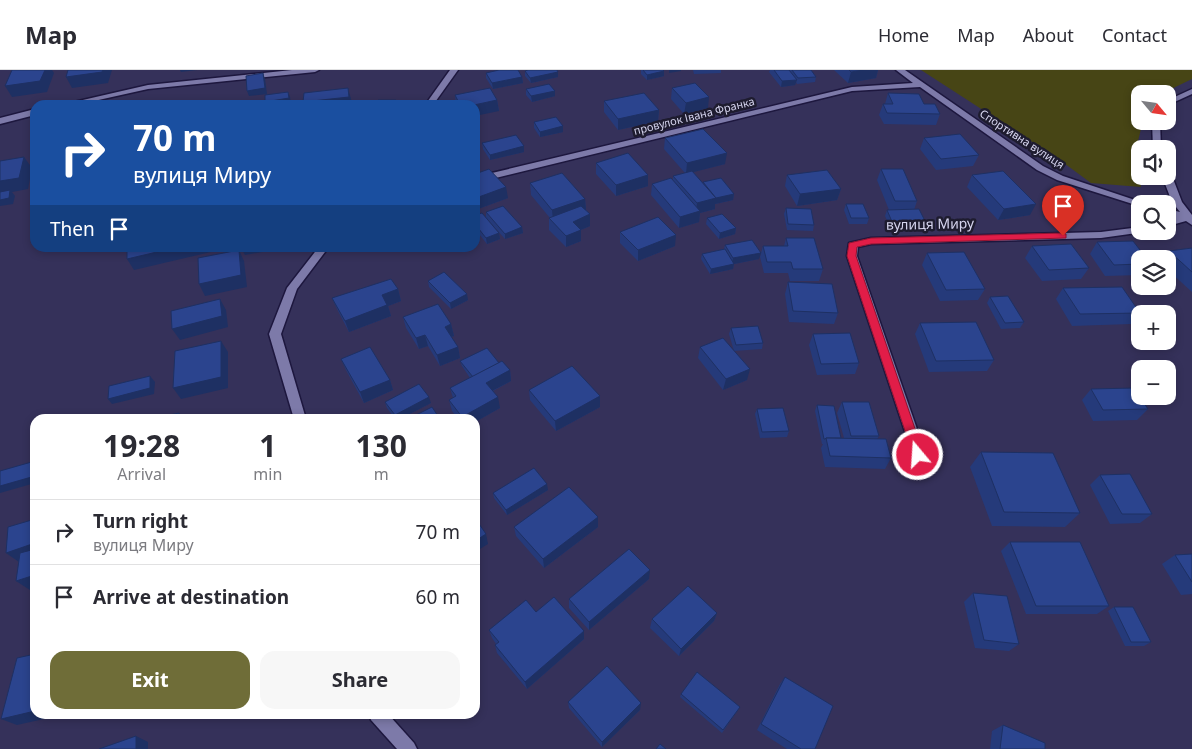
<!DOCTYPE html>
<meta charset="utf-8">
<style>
body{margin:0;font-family:"Noto Sans",sans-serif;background:#f7f7f7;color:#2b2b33;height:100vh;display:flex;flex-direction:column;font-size:19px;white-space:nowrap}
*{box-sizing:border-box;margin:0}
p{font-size:16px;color:#7c7c81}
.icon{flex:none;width:28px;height:28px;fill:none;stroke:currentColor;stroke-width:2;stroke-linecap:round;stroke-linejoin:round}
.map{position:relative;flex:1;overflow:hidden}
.drawer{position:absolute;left:30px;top:344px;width:450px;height:305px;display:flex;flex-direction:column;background:#fff;border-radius:15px;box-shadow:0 2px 8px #0003}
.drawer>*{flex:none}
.banner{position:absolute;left:30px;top:30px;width:450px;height:152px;border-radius:15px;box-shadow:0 2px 8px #0003;background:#1a4fa0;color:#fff;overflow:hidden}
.needle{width:32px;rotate:119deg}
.tools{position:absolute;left:1131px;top:15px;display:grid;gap:10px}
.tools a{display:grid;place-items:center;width:45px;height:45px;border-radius:10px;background:#fff;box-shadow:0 2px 8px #0003;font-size:25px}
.pin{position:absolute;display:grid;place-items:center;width:42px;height:42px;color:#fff;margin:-51px -21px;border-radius:50% 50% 50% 0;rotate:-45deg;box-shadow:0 0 5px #0007}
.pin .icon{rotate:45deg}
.me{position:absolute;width:55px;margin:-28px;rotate:342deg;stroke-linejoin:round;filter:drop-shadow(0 0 4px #0008)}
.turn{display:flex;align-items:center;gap:18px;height:105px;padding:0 20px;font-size:22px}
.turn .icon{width:65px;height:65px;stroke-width:2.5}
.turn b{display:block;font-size:35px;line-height:42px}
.then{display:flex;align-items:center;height:48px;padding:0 20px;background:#0003;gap:10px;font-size:19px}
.eta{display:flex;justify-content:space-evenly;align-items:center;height:85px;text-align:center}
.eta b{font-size:30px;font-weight:700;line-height:35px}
.action{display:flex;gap:10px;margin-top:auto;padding:10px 20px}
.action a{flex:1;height:58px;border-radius:15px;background:#6f6d38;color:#fff;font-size:20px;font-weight:700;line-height:58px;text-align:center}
.action a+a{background:#f7f7f7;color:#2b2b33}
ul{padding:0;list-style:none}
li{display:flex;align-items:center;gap:15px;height:65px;padding:0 20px;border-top:1px solid #e1e1e2}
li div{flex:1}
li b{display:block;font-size:19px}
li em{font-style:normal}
header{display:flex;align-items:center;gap:30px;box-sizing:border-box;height:70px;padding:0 25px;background:#fff;border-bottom:1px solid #e1e1e2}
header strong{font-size:24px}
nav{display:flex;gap:28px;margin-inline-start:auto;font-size:18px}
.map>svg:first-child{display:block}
.green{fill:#474515}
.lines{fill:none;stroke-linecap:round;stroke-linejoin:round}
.street-casing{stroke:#1d173e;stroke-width:3}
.secondary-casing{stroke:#1d173e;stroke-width:3}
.street{fill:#7d7aa9;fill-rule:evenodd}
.secondary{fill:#7d7aa9;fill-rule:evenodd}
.wall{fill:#253a7a}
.shaded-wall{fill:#1e3063}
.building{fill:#2b448e;stroke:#1e3063}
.route{fill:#e11d48;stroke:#92132f}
.labels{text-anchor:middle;stroke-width:5;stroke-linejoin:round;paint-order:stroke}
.far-street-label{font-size:11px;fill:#d6d5ef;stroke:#1e1c2f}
.street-label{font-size:14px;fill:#d6d5ef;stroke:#1e1c2f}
</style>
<header>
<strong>Map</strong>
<nav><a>Home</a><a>Map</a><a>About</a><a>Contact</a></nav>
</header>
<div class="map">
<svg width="1192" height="679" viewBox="0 0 1192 679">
<rect width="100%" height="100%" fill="#35315a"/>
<path class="green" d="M921,0H1192V9L1161,24H1140V51H1143L1136,79L1141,117L1091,113L1057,88Z"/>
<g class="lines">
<defs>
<g id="street">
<path d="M450,0H458L433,35H425Z"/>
<path d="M896,0H905L1043,96L1063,106L1147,134H1140L1139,136L1057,110L1037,100L920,17L852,21L475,113V107L852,17L913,13Z"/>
<path d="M1192,19V24L1168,35V30Z"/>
<path d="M1152,51H1160L1161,79H1153Z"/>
<path d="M1168,103L1172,106L1182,132L1192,145V155L1186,151L1168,156V150L1176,148L1168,145V139L1180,142L1172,132L1162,106H1168Z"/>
<path d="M1140,157V161L1144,162L1101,168L871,174L858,177L857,186L926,385L924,389L919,390L914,389L847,186L849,173L871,168L1101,162Z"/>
<path d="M318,178H328L297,219L281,264L306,349H294L269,264L287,218Z"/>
<path d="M369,644H388L414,673L417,679H397L371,650Z"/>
</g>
<g id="secondary">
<path d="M292,0H319L315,2L148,19L76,35H61L148,15Z"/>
<path d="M35,39V45L0,54V48Z"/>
</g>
</defs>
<use href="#street" class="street-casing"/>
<use href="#secondary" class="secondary-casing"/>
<use href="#street" class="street"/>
<use href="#secondary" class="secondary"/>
</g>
<g class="wall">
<path d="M641,0H663L664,1V6L647,10L641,4Z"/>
<path d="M693,0H721V3L694,4Z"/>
<path d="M770,0H811L816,7L815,12L797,14L796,12L795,15L781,17L769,2Z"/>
<path d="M834,0H878L876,8L848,13Z"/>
<path d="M525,1L558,7L531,13L525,6Z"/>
<path d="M486,3L522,7L523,13L493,19L486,8Z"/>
<path d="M672,18L708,38L684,44L671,29Z"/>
<path d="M526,19L555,26L532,32L526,25Z"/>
<path d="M888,23L924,34L940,44L936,55L884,54L879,45L883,34H885Z"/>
<path d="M455,25L497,30L499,41L475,35H456Z"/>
<path d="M604,31L659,40L658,51L618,60L604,42Z"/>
<path d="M534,52L563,56V62L540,67L534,58Z"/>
<path d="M665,68L725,94L693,102L703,113V112L734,124L733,130L715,134V139L700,143L699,152L679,158L651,125L652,114L673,110V106L685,103L664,79Z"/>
<path d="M924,68L979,85L973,96L936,100L920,79Z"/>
<path d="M482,73L524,82L490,90L483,79Z"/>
<path d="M596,93L648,105V116L616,126L596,104Z"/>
<path d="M881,99L917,131L914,140L926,153L923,159H891L885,146L887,140H889L877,110Z"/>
<path d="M475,104L508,128L478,139L475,136Z"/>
<path d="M787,105L841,119L837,130L797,136L785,116Z"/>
<path d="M972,105L1030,145L998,150L967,117Z"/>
<path d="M530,113L585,129L586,140L590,144V156L581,160V171L566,177L549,160V148H550L531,125Z"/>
<path d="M846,134L869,148L867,154H849L844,140Z"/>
<path d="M786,138L814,155L813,161L787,160L784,144Z"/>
<path d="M486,142L522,157L523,163L505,169L486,148Z"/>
<path d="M475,145L499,163L500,169L487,174L475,159Z"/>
<path d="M707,148L736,158L735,164L719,169L706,154Z"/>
<path d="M620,162L675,176L638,191L620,173Z"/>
<path d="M786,168L823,199L819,211H790L788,203H764L760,187L763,176H784Z"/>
<path d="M1097,172L1140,189V205L1105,206L1090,184Z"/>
<path d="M725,175L759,189L734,194L733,199L710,204L701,189L702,184L724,179Z"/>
<path d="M1032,176L1089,198L1081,209L1042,211L1025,188Z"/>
<path d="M1192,178V222L1168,200V189H1163L1169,181Z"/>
<path d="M927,183L985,219L978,230L940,231L922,195Z"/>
<path d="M428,211L468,230L451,239L429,217Z"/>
<path d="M788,212L838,243L834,254L789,252L785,224Z"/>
<path d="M1063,218L1140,243L1131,254L1072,256L1056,229Z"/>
<path d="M398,219L401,231L388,236L391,246L349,262L337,239L332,228Z"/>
<path d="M990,227L1024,252L1020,258L1001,259L987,233Z"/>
<path d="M403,247L451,254L454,266L451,267L458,277L460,288L440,296L428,276L419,279L406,258Z"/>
<path d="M920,253L994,290L987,301L929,302L915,264Z"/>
<path d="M731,258L763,273L762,279L734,281L729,264Z"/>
<path d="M813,264L859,293L855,304L817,305L809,275Z"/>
<path d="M700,277L747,310L723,320L698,288Z"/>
<path d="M341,289L390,310L393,320L364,333L346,300Z"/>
<path d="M460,291L499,293L510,300L511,311L493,321L500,338L475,352V349H458L452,341L449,330L453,328L450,318L470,308L462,296Z"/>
<path d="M1091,319L1148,339L1137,350L1093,351L1082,330Z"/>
<path d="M529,320L600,337L556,361L530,330Z"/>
<path d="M385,332L431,333L400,349H395L387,338Z"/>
<path d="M842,332L879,366L877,369L891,388L885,399L825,397L821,378L823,374H822L815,341L817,335L841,368H844L837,343Z"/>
<path d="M757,339L789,361L787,367L760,368L755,344Z"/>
<path d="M981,382L1080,443L1065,457L992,456L970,397Z"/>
<path d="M1100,405L1152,444L1140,453L1110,454L1090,415Z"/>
<path d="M548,420L507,445L494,428L493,423Z"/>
<path d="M514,457H598L544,498L516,466Z"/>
<path d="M1010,472L1109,536L1097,544H1026L1001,481Z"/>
<path d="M1192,484V524L1181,525L1162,494L1175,485Z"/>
<path d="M649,509L589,560L569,538V529Z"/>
<path d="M973,523L1019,574L1009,581L975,578L964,532Z"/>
<path d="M1114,537L1151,572L1144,576H1125L1108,541Z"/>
<path d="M536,542L584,561V569L527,619L497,583L495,575L496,574L492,568L489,560Z"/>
<path d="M717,543L714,551L679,586L650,558L652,549Z"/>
<path d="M785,607L815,679H787L757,660L780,614Z"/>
<path d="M681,624L738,640L722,663L680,627Z"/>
<path d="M568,632L640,640L602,677L569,638Z"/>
<path d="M1003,655L1045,679H990L992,661Z"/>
</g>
<g class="shaded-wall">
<path d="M45,0H52L54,3L47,22L12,27L5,16Z"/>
<path d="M103,0H112L108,13L72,18L66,7Z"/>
<path d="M180,0H197L181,2Z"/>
<path d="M669,0H681V1L669,3Z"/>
<path d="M863,0H878L876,8L848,13L851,2Z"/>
<path d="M664,1V6L647,10V5Z"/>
<path d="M558,2V7L531,13L530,8Z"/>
<path d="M263,3L265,9L267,24L249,26L247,21Z"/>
<path d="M522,7L523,13L493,19L492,13Z"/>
<path d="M797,10L795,15L781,17L782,11Z"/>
<path d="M348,18L351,29L352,35H304L303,32Z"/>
<path d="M555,21V26L532,32L531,26Z"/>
<path d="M288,22L290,27L291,34L284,35H266L265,32Z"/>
<path d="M709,27L708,38L684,44L686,33Z"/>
<path d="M497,30L499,41L475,46V35Z"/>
<path d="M659,40L658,51L618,60V49Z"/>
<path d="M563,56V62L540,67V62Z"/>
<path d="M524,76V82L490,90V85Z"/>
<path d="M727,83L725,94L686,104L687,93Z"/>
<path d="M24,87L32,98L28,119L12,122L15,126L13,134L0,136V111Z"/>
<path d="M648,105V116L616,126V115Z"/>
<path d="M506,117L508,128L478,139L476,128Z"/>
<path d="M841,119L837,130L797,136L800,124Z"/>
<path d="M734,124L733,130L715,134V139L700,143L699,152L679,158L680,147L696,142L697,133L716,128Z"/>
<path d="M585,129L586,140L553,151L552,140Z"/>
<path d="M1036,134L1030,145L998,150L1004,139Z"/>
<path d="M590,144V156L576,162L581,160V171L566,177V166L573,152Z"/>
<path d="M522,157L523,163L505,169V164Z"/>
<path d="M736,158L735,164L719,169L720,163Z"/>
<path d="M499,163L500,169L487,174L486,168Z"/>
<path d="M676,165L675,176L638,191V180Z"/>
<path d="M174,178H214L215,181L134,200L127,189Z"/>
<path d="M241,178H285L245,185Z"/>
<path d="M449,178H456L449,180Z"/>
<path d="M239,180L244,191L247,217L205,226L199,214Z"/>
<path d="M761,183L759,189L734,194L733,199L710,204L711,199L732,194L733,188Z"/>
<path d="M398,219L401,231L388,236L391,246L349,262L345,251L382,225Z"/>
<path d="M467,224L468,230L451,239L450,233Z"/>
<path d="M220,229L226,240L228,257L180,270L172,259Z"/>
<path d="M451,254L454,266L447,268L445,257Z"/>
<path d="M425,265L428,276L419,279L416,268Z"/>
<path d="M221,271L228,282V318L181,329L173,318Z"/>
<path d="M458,277L460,288L440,296L437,285Z"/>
<path d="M750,299L747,310L723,320L726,309Z"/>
<path d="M510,300L511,311L488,323L486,313Z"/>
<path d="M150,306L155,312L154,324L112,334L108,329Z"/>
<path d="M390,310L393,320L364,333L360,322Z"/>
<path d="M600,326V337L556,361L555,351Z"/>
<path d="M429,327L431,333L400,349H396L395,345Z"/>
<path d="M498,327L500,338L475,352V349H463L462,347Z"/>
<path d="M179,343L183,349H178Z"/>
<path d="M35,406V413L0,423V416Z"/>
<path d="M547,414L548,420L507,445L506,440Z"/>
<path d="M598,447V457L544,498L543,489Z"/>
<path d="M486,464L488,474L475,482V471Z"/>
<path d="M35,473V487L19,492L6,483Z"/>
<path d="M650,500L649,509L589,560V552Z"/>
<path d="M35,505V518L30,520L16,511Z"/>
<path d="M717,543L714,551L679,586L681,579Z"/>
<path d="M584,561V569L527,619L525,612Z"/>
<path d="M641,633L640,640L602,677V672Z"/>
<path d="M35,641V644H66L17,655L1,649Z"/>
<path d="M136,666L148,672V679H136Z"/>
</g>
<g class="building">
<path d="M12,0H45L40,11L5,16Z"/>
<path d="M68,0H103L102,2L66,7Z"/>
<path d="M499,0H518L522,7L492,13L486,3Z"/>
<path d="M528,0H557L558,2L530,8L525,1Z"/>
<path d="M643,0H663L664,1L647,5Z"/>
<path d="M774,0H789L797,10L782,11Z"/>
<path d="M792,0H811L816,7L798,8Z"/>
<path d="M849,0H863L851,2Z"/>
<path d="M263,3L265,18L247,21L246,6Z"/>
<path d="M695,13L709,27L686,33L672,18Z"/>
<path d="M549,14L555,21L531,26L526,19Z"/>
<path d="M348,18L349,27L303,32L304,23Z"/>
<path d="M490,18L497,30L474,35H460L455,25Z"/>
<path d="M288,22L289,28L265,32V25Z"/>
<path d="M644,23L659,40L618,49L604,31Z"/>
<path d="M888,23L919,24L924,34H935L940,44L887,43L883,34H893Z"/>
<path d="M378,30H396L394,35H377Z"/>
<path d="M556,47L563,56L540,62L534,52Z"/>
<path d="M703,59L727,83L687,93L665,68Z"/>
<path d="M960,64L979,85L941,89L924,68Z"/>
<path d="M516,65L524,76L490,85L482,73Z"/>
<path d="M628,83L648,105L616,115L596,93Z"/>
<path d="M24,87L19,108L0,111V91Z"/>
<path d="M489,99L506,117L476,128L475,126V104Z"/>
<path d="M881,99H903L917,131H895Z"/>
<path d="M827,100L841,119L800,124L787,105Z"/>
<path d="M692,101L716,128L697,133L673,106Z"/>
<path d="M1003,101L1036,134L1004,139L972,105Z"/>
<path d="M562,103L585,129L552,140L530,113Z"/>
<path d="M671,108L700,141L680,147L652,114Z"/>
<path d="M721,108L734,124L716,128L703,112Z"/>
<path d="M10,120L9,128L0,130V122Z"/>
<path d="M846,134H863L869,148H851Z"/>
<path d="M503,136L522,157L505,164L486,142Z"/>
<path d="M581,136L590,144L573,152L581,160L566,166L549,148Z"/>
<path d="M786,138L811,139L814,155L788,154Z"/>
<path d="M919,139L926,153L893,154L887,140Z"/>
<path d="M482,143L499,163L486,168L475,154V145Z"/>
<path d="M722,144L736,158L720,163L707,148Z"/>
<path d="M658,147L676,165L638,180L620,162Z"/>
<path d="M786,168H814L823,199H793L791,192H767L763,176H788Z"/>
<path d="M752,170L761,183L733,188L725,175Z"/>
<path d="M1133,171L1147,189H1140V194L1114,195L1097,172Z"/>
<path d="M1071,174L1089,198L1049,200L1032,176Z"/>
<path d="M127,178H174L127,189Z"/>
<path d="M1192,178V202L1169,181Z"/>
<path d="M725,179L734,194L711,199L702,184Z"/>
<path d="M239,180L241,205L199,214L198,188Z"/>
<path d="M964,182L985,219L946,220L927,183Z"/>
<path d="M444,202L467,224L450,233L428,211Z"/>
<path d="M391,209L398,219L382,225L387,235L345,251L332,228Z"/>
<path d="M788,212L832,214L838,243L793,241Z"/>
<path d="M1122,217L1140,243L1080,244L1063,218Z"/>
<path d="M1008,226L1024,252L1005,253L990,227Z"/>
<path d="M220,229L222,246L172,259L171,241Z"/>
<path d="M438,234L451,254L445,257L458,277L437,285L425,265L416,268L403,247Z"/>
<path d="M976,252L994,290L936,291L920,253Z"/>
<path d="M758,256L763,273L736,275L731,258Z"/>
<path d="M850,263L859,293L821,294L813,264Z"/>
<path d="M723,268L750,299L726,309L700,277Z"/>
<path d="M221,271V307L173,318L175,281Z"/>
<path d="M370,277L390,310L360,322L341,289Z"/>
<path d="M487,278L499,293L473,307L460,291Z"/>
<path d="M502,291L510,300L486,313L498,327L462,347L449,330L456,326L450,318Z"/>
<path d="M572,296L600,326L555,351L529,320Z"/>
<path d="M150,306V318L108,329L109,316Z"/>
<path d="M419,314L429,327L395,345L385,332Z"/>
<path d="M1134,318L1148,339L1103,340L1091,319Z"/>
<path d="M842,332H869L879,366H851Z"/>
<path d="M817,335L834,336L841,368H826L825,369H824Z"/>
<path d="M432,337L440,349H408Z"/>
<path d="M783,338L789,361L762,362L757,339Z"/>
<path d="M179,343L178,349H151Z"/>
<path d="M826,368L886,369L891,388L830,386Z"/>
<path d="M981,382L1053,383L1080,443L1004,442Z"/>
<path d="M35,391V406L0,416V401Z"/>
<path d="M534,398L547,414L506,440L493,423Z"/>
<path d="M1130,404L1152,444H1122L1100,405Z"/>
<path d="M569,417L598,447L543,489L514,457Z"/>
<path d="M475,448L486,464L475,471Z"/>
<path d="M35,449V473L6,483L8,457Z"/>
<path d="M1010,472H1080L1109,536H1036Z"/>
<path d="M35,479V505L16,511L20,483Z"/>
<path d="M629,479L650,500L589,552L569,529Z"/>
<path d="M1192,484V512L1175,485Z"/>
<path d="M688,516L717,543L681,579L652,549Z"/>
<path d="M973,523L1007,526L1019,574L984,570Z"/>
<path d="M554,527L584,561L525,612L495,575L499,572L489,560L526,530L536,542Z"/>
<path d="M1114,537H1133L1151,572H1131Z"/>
<path d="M35,584V641L1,649L17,588Z"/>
<path d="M607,596L641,633L602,672L568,632Z"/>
<path d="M697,602L740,637L723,660L681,624Z"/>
<path d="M785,607L833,636L815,679H801L761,654Z"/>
<path d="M1003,655L1045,673V679H1000Z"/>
<path d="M136,666V679H99Z"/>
<path d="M660,674L666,679H656Z"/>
</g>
<path class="route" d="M1063,163L1066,164V168L871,174L857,177L856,186L924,385L923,388H914L847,186L849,173L871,168Z"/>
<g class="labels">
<g class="far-street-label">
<text transform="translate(694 46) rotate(-14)" y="4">провулок Івана Франка</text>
<text transform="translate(1022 69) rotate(33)" y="4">Спортивна вулиця</text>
</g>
<g class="street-label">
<text transform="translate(930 154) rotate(-1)" y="5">вулиця Миру</text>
</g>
</g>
</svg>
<div class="tools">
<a><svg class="needle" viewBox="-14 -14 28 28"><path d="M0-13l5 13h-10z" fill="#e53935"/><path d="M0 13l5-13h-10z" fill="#7c7c81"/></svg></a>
<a><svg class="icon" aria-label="sound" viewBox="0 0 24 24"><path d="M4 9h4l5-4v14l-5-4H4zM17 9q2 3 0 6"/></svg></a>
<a><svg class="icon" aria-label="search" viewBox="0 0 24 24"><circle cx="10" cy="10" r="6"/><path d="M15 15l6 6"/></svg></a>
<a><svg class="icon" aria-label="layers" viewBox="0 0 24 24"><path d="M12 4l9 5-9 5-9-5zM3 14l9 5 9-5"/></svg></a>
<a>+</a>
<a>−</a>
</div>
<div class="pin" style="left:1063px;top:166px;background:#d93025"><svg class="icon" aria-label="arrive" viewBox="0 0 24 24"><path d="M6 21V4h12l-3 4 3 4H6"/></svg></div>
<svg class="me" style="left:918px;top:385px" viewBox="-20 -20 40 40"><circle r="17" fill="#e11d48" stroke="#fff" stroke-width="3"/><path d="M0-11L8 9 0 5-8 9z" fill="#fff"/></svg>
<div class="banner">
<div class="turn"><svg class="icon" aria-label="right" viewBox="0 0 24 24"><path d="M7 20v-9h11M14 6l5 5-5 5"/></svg><div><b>70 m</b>вулиця Миру</div></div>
<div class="then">Then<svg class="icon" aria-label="arrive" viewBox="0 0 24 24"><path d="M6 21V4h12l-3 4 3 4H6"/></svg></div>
</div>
<section class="drawer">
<div class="eta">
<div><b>19:28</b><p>Arrival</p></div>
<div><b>1</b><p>min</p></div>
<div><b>130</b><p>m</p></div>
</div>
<ul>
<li><svg class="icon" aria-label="right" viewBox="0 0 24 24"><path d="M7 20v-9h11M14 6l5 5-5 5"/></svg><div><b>Turn right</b><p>вулиця Миру</p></div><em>70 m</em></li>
<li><svg class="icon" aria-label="arrive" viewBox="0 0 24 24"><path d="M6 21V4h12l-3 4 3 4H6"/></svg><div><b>Arrive at destination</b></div><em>60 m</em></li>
</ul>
<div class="action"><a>Exit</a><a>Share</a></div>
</section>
</div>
